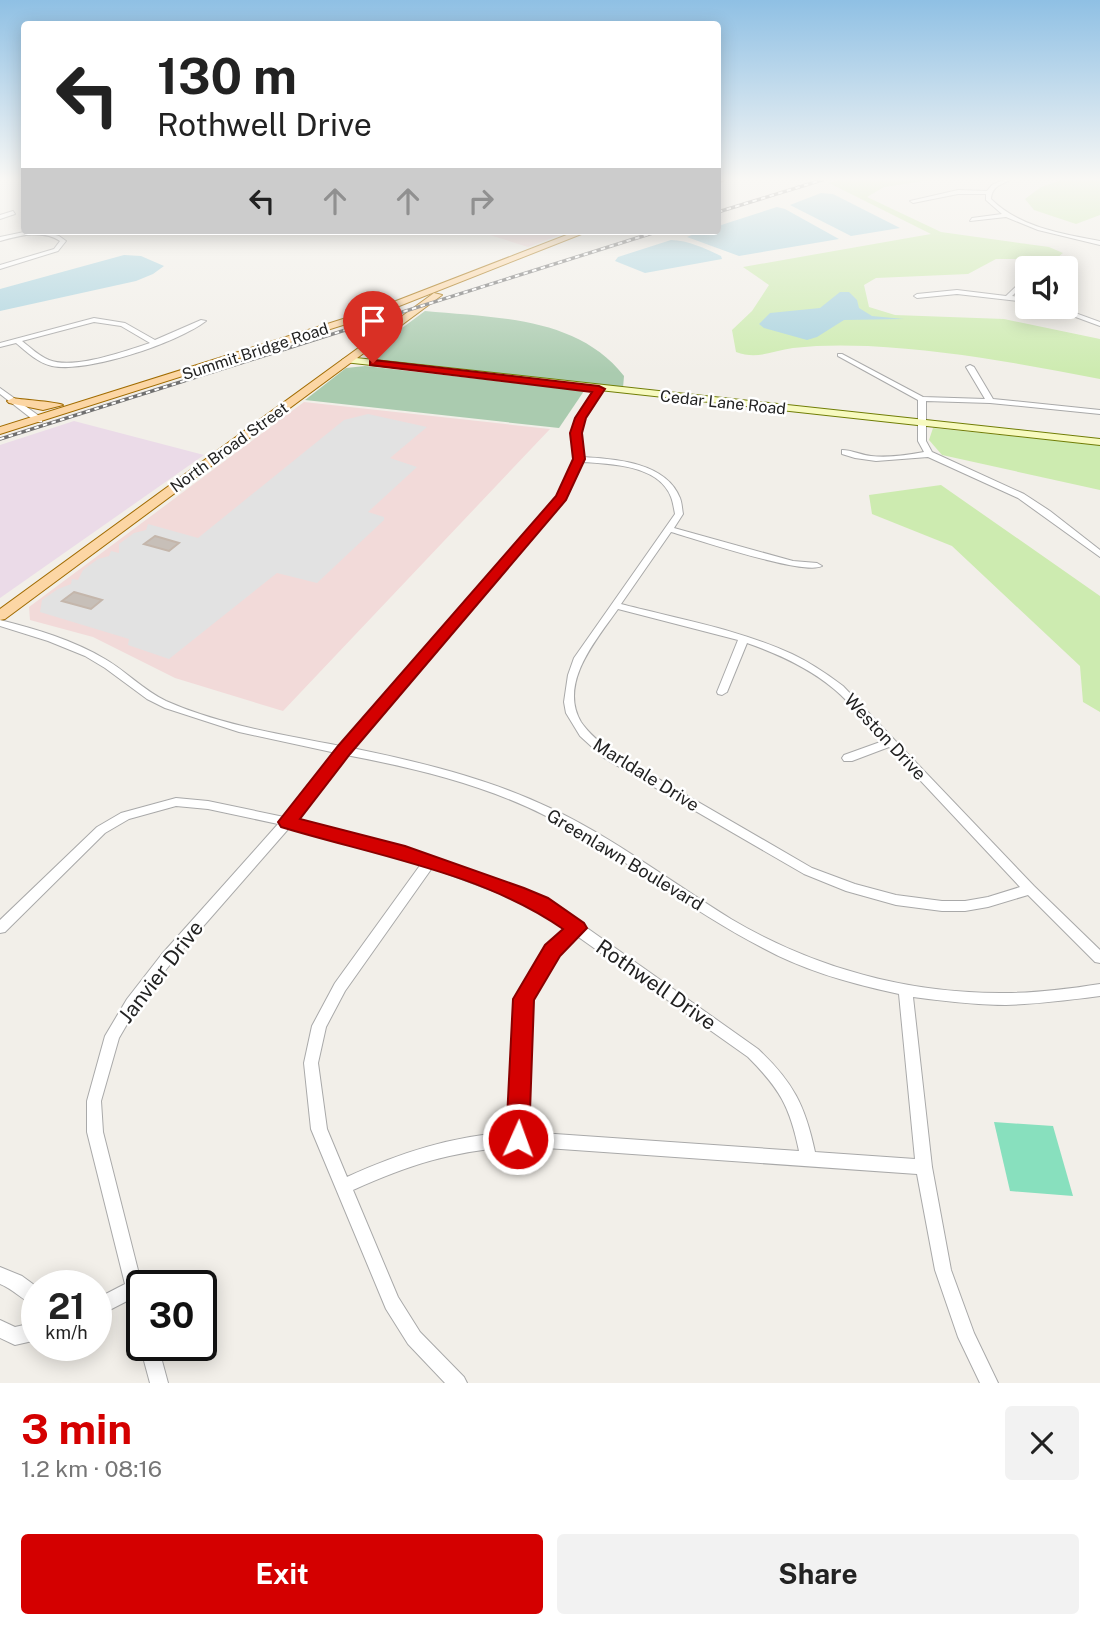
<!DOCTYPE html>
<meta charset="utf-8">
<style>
body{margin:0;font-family:"Public Sans",sans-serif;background:#f2f2f2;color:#222;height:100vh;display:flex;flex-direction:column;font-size:26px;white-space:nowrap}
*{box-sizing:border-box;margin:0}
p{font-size:23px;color:#767676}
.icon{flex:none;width:38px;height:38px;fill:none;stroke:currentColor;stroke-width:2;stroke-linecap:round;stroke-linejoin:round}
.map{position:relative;height:1383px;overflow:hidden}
.sheet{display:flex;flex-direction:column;background:#fff;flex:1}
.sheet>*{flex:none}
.guide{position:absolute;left:21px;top:21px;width:700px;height:214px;border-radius:7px;box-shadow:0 4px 18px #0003;background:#fff;color:#222;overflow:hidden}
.buttons{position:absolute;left:1015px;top:256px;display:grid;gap:14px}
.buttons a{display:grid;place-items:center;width:63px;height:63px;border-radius:7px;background:#fff;box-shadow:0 4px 18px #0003;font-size:35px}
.speed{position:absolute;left:21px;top:1270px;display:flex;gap:14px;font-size:35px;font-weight:700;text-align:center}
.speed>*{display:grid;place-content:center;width:91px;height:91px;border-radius:50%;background:#fff;box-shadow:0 4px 18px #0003;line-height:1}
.speed small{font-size:18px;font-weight:400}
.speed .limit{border:4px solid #111;border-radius:10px;background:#fff;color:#111}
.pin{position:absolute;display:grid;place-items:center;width:60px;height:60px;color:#fff;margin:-72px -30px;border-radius:50% 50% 50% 0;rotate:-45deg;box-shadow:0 0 7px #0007}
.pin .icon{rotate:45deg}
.me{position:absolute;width:77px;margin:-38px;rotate:2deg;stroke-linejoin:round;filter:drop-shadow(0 0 5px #0008)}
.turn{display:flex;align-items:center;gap:24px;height:147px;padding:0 21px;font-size:32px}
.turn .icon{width:91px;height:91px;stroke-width:2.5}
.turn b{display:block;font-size:49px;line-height:60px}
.lanes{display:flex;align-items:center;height:66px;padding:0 21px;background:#0003;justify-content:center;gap:35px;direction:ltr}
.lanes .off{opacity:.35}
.round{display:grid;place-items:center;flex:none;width:74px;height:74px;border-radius:7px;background:#f2f2f2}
.head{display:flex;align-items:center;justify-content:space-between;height:119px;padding:0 21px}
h1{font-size:42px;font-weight:700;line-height:52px;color:#d40000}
.cta{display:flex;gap:14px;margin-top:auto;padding:14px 21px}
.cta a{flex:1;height:80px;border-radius:7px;background:#d40000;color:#fff;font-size:28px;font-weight:700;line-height:80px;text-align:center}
.cta a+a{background:#f2f2f2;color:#222}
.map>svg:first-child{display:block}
.commercial{fill:#f2dad9}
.industrial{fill:#ebdbe8}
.grass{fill:#cdebb0}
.cemetery{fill:#aacbaf}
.pitch{fill:#88e0be}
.parking{fill:#e2e2e2}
.water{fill:#aad3df}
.building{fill:#c7bfb8;stroke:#c4b6ab;stroke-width:2}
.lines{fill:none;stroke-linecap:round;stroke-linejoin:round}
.street-casing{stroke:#a9a9a9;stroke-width:2}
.secondary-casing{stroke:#707d05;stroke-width:2}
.primary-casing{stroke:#a06b00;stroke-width:2}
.street{fill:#fff;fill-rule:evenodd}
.secondary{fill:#f7fabf;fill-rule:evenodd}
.primary{fill:#fcd6a4;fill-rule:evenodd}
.rail-casing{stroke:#707070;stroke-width:3.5}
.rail{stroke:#fff;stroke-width:2;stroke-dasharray:4.5;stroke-linecap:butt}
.route{fill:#d40000;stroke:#8a0000;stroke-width:2}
.labels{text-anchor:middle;stroke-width:5;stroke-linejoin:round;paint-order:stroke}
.far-street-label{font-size:16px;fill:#222;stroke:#fff}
.street-label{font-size:18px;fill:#222;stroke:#fff}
.near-street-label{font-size:21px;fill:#222;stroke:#fff}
</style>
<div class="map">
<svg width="1100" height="1383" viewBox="0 0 1100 1383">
<rect width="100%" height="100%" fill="#f2efe9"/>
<g class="commercial">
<path d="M477,231H570L528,247Z"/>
<path d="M304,402L550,429L283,711L175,678L93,637L30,620L29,607Z"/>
</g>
<path class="industrial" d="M74,421L204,455L0,598V445Z"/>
<g class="grass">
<path d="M838,180H931L884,187L867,197L941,232L1049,247L1063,253L1052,262L1026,259H996L968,274L876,278L864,285L869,307L895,315L1004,319L1100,339V379C1023,364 947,350 868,346C843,345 817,345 793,348C772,351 757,360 736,352L732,330L752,311L769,285L743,267L931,234L829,183Z"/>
<path d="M1062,180H1100V215L1076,224L1034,210L1025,199L1041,187Z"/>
<path d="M933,428L1100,445V490L942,455L929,440Z"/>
<path d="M941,485L1100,596V712L1083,702L1080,666L952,546L872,514L869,495Z"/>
</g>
<g class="cemetery">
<path d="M425,311C495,318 577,316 624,376L623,388L373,361L367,354Z"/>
<path d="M365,366L584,391L559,428L305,400L346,368Z"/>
</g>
<path class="pitch" d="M994,1122L1053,1126L1073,1196L1010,1191Z"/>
<path class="parking" d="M368,414L427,427L390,458L417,467L368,512L384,517V520L317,583L277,573L169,659L128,645L129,639L40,612L42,600L58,589L71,584L72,579L78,580L83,570L98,559L109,556L111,551L119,553V544L134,533L146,530L148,524L198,538L344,420Z"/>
<g class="water">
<path d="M821,193L833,194L900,228L851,236L790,205Z"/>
<path d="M777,207L785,209L839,239L739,256L687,237L701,231H718V226Z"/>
<path d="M671,240C688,240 706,249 721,256L722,259L645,273L615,261L618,257Z"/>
<path d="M124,255L141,256L164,266L153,274L136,281L0,311V289Z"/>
<path d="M840,292H849L857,300L859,308L872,316L904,319L844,320L817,337L807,340L764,328L759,324L770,313L820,308Z"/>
</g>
<g class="building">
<path d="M155,536L179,543L169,551L144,544Z"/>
<path d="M74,592L102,600L91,609L62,601Z"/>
</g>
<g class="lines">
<defs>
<g id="street">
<path d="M1003,180H1010C1001,185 992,186 991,199C1019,227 1062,234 1100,241V245L1038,230L1006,217L970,221L972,218L1002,214L986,200V194H958L913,203L910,201L958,190L987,191L992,185Z"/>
<path d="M13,211L15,214L0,219V215Z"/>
<path d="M41,231L59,236L66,241L58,251L0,269V265L54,249L60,241C42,229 19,236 0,241V237L24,232Z"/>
<path d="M1027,276V281L1012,296L1027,298V302L957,294L917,298L914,296L917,294L957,290L1006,296Z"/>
<path d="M1046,306H1056L1100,322V326Z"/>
<path d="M94,318L125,323L155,340L201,320L206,321C177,343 88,373 52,366C38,363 27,352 16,343L0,347V343ZM94,322L121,326L150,343C125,351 74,370 49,360C39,356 31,348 22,341Z"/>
<path d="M838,354H842L923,397L985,399L966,367L970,365L974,367L993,399L1100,410V414L990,403L926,401V441L932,452L1024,494L1050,511L1100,550V557L1018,498L928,457L876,461L855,458L842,454V450C852,450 861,455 871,456C889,458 907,455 924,452L918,441V400L838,356Z"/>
<path d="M596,387L603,389L584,418L580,433L583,457C615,459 666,462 680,498C682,503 682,509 683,514L674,528L793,561L817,563L822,566C804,576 696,539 671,532L621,604C678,619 738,629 792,654C811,663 827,674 843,686L1034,886L1100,950V963L1095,962L1028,895L988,907L965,911H942L896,905L846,891L804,874L604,758L580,736L566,713L564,702L568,675L574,658L675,514C674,509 673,502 671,497C659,465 611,464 582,462L565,499L352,748C420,762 487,778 550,808C614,838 671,882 731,919C813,968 909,994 1005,993C1037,993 1068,989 1100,984V996C1069,1000 1038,1004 1006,1005C975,1005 944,1001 913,997L932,1167L951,1270L974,1333L998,1383H980L958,1337L935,1270L917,1174L518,1146C453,1151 411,1164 353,1190L398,1297L420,1332L464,1377L467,1383H445L408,1344L386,1309L311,1129L304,1063L312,1026L335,983L421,864L403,857L290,827L172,962L137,1007L119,1038L101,1101L103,1132L142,1286V1328L136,1325L129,1300L96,1317V1299L125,1284L87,1132V1101L105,1036L127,999L162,954L278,824L208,809L176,806L129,819L105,833L5,932L0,933V920L97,827L121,813L176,798L208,801L284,817L336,753L239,732L165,708L147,699L105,668L85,656L48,641L0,626V620C36,629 73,640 105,659C126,671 143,690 166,701C220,725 283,735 341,746L558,496L575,459L572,433L576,418ZM618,609L738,640L717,692L718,694L722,695L727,692L747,643C778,654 809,668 834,689C852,704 867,724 883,741L844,755L842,758L844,761H852L889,747L1020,887L988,897L965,901H942L896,895L855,884L812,868L612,752C601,743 589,734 581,722C558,683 597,639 618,609ZM346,755C414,768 482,784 544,815C621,854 687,909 763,948C805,971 852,984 899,994L915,1159L815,1152C805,1105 793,1082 758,1049L546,899L409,850L295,820ZM432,868L536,907L567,929L547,946L517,999L511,1132C452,1136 400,1153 347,1177L327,1129L318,1063L326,1027L345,991ZM577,936L748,1057C780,1089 790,1107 799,1151L526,1132L531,1000L557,954Z"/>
<path d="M0,388L42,418V422H36L0,394Z"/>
<path d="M0,1267L22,1276L37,1287V1306C23,1301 13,1289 0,1284Z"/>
<path d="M0,1320L15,1327L37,1322V1340L15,1345L0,1338Z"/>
<path d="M142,1342V1346H158L168,1383H150L140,1346Z"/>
</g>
<path id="secondary" d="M347,357L1100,439V445L344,362L342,360Z"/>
<g id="primary">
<path d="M718,180H724L718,183Z"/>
<path d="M577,231H589L384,312L0,434V427L378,308Z"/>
<path d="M434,293L442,295L5,619L0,620V609Z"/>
<path d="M13,398C24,400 58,402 63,405L43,410L9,403L7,401Z"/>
</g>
</defs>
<use href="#street" class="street-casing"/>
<use href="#secondary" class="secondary-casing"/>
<use href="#primary" class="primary-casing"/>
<use href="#street" class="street"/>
<use href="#secondary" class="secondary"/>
<use href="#primary" class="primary"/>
<defs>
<g id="rail">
<path d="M718,212L822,180"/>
<path d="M0,439L659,231"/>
</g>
</defs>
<use href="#rail" class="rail-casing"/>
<use href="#rail" class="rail"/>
</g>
<linearGradient id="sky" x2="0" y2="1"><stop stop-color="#8fc0e4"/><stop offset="0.48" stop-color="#f9f8f5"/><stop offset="1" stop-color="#f9f8f5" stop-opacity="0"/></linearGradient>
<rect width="1100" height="373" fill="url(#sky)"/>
<path class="route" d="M373,360L599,386L605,389L586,418L582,433L585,459L566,500L350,754L300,819L405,846L524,888L548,898L584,923L587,928L560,956L534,1000L529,1139L526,1147L518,1150L509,1147L506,1139L513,999L545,945L563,929C483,873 373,855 281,827L278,822L338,746L556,496L573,459L570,433L575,418L592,392L370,365V361Z"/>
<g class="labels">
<g class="far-street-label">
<text transform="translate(255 351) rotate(-18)" y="6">Summit Bridge Road</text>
<text transform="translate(723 402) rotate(6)" y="6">Cedar Lane Road</text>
<text transform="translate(229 447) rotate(-36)" y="6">North Broad Street</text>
</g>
<g class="street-label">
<text transform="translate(885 737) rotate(47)" y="6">Weston Drive</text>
<text transform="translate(646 775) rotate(32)" y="6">Marldale Drive</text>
<text transform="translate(625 860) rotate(31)" y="6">Greenlawn Boulevard</text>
</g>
<g class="near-street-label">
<text transform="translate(161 972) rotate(-52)" y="7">Janvier Drive</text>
<text transform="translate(656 985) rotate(35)" y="7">Rothwell Drive</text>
</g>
</g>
</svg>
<div class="buttons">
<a><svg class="icon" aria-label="sound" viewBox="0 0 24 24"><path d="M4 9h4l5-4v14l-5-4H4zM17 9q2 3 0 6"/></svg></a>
</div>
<div class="speed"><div>21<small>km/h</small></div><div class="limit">30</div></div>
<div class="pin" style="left:373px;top:363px;background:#d93025"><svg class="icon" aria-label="arrive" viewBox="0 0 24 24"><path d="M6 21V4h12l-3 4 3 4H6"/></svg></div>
<svg class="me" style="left:518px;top:1139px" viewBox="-20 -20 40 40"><circle r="17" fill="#d40000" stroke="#fff" stroke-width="3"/><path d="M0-11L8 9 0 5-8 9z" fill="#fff"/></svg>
<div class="guide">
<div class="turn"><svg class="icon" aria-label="left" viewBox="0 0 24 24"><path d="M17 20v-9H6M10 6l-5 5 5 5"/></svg><div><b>130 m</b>Rothwell Drive</div></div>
<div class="lanes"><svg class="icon" aria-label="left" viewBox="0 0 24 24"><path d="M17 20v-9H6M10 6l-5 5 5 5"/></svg><svg class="icon off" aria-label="ahead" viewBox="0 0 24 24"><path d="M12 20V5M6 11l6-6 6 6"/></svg><svg class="icon off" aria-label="ahead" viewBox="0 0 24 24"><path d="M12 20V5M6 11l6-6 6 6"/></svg><svg class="icon off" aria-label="right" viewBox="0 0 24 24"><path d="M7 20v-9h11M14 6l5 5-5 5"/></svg></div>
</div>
</div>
<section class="sheet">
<div class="head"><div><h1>3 min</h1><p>1.2 km · 08:16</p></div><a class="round"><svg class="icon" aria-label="close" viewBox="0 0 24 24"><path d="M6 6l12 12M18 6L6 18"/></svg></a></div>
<div class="cta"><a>Exit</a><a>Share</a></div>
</section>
